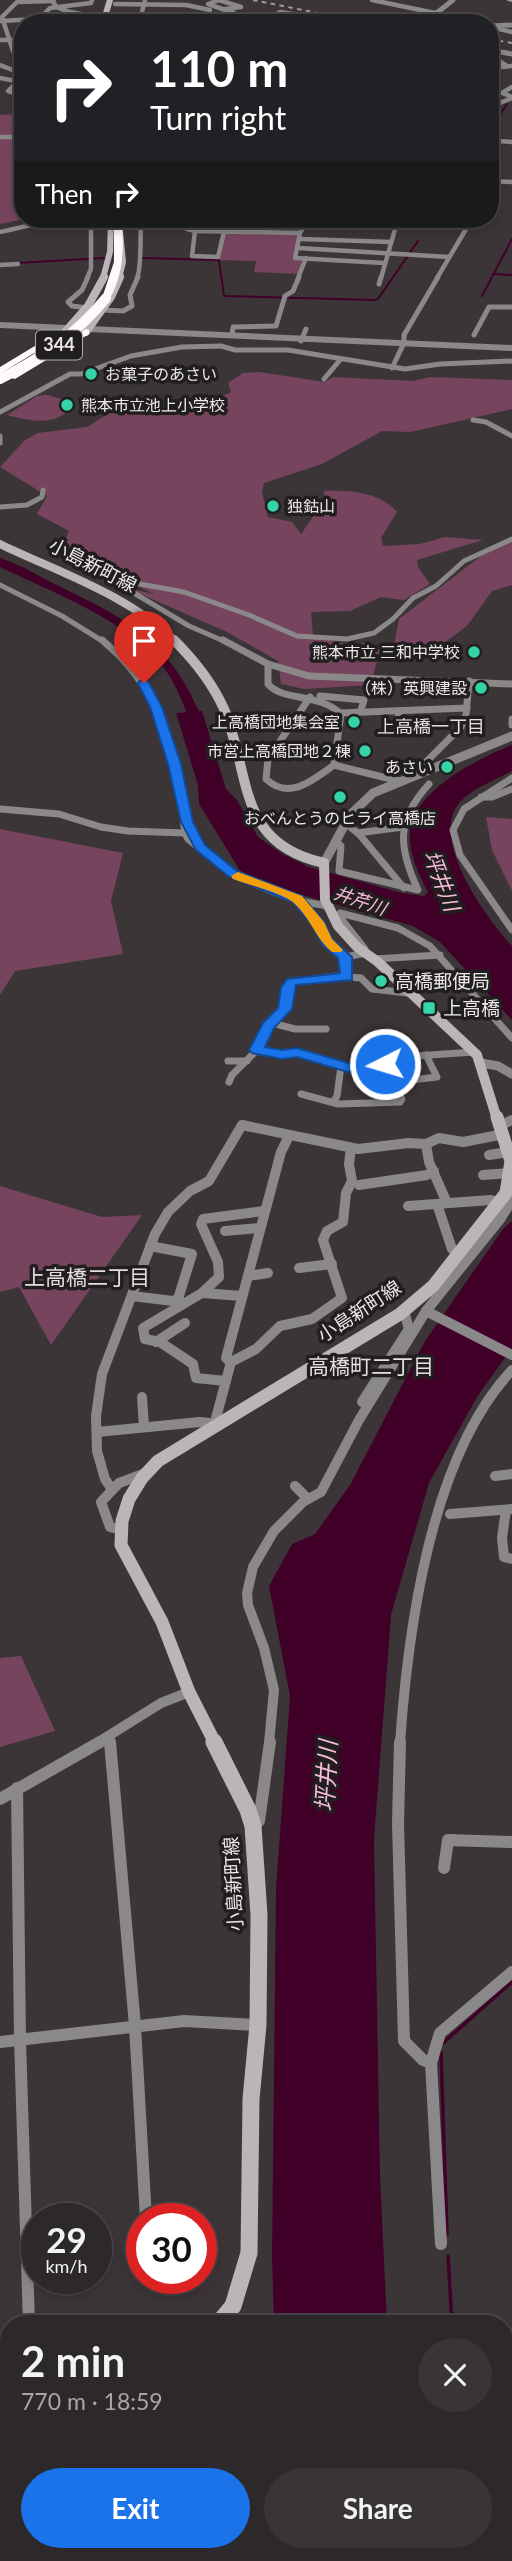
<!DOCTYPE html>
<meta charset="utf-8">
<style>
body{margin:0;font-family:Lato,"Noto Sans JP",sans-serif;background:#393436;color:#f1f3f6;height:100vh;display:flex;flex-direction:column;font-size:26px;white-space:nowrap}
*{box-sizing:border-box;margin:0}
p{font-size:23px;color:#a7a6a8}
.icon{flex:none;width:38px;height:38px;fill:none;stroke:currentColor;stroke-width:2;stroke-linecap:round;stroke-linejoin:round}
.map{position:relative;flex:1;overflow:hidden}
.details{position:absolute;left:0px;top:2315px;width:513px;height:247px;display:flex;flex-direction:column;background:#2d282a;border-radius:28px 28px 0 0;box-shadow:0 4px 10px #0003,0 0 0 2px #484447}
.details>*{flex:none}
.top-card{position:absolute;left:14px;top:14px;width:485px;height:214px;border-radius:28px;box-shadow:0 4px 10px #0003,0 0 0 2px #484447;background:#202124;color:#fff;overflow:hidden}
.speed{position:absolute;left:21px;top:2203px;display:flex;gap:14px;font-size:35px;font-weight:700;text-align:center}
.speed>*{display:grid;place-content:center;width:91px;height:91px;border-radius:50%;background:#2d282a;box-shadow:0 4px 10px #0003,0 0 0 2px #484447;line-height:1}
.speed small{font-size:18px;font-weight:400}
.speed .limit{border:10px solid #d22;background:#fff;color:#111}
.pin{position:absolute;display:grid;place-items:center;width:60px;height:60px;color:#fff;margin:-72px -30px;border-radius:50% 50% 50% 0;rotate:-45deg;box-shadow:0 0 7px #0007}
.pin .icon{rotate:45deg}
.me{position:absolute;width:77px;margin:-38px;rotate:265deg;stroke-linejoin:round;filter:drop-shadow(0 0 5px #0008)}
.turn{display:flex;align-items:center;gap:24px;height:147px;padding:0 21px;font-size:32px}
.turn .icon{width:91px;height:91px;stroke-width:2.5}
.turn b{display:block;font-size:49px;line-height:60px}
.then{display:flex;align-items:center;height:66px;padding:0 21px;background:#0003;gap:14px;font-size:26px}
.round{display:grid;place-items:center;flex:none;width:74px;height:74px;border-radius:37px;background:#393436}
.summary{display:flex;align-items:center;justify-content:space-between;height:119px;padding:0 21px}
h1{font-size:42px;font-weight:700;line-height:52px}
.primary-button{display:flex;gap:14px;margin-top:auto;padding:14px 21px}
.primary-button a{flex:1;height:80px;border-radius:42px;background:#1a73e8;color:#fff;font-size:28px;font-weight:700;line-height:80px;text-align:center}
.primary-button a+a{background:#393436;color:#f1f3f6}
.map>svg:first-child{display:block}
.green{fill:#77445e}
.water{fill:#410028}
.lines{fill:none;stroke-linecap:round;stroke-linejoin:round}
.stream-far1{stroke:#410028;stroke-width:2}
.stream{stroke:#410028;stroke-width:3.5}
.river{fill:#410028;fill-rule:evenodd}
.minor-far4{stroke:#8b888a;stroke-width:4.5}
.minor-far3{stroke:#8b888a;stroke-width:5}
.minor-far2{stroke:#8b888a;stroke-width:7}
.minor-far1{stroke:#8b888a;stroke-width:10}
.minor{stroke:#8b888a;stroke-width:12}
.tertiary-far2{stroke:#8b888a;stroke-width:5}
.tertiary-far1{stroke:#8b888a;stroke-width:6}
.tertiary{stroke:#8b888a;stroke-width:9}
.secondary-far4{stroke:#bbb5b8;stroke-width:6}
.secondary-far3{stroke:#bbb5b8;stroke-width:8}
.secondary-far2{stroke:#bbb5b8;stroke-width:10}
.secondary-far1{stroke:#bbb5b8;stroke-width:13}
.secondary{stroke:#bbb5b8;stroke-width:17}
.motorway{fill:#fef9fb;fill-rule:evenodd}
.tram{stroke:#9f9a9c;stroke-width:2}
.rail{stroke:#9f9a9c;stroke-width:2;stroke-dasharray:4.5 4.5;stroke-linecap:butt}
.motorway-bridge{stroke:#fef9fb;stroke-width:10}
.route{fill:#1a73e8;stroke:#114b97;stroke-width:2}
.slow{fill:#f59e0b}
.poi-dot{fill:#34d4a8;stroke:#211e1f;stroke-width:2.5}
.labels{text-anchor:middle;stroke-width:7;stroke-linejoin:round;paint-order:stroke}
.far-poi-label{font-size:16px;fill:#ece8ea;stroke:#211e1f;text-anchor:end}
.shield{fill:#211e1f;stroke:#afabad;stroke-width:2}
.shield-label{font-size:18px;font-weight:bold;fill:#ece8ea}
.far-neighbourhood-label{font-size:18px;fill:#e5dde0;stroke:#211e1f}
.far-water-label{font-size:18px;font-style:italic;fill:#f9bad7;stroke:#211e1f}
.street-label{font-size:19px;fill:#ece8ea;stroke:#211e1f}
.poi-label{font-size:19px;fill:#ece8ea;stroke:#211e1f;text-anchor:start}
.water-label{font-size:21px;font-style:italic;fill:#f9bad7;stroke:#211e1f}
.neighbourhood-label{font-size:21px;fill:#e5dde0;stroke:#211e1f}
.near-water-label{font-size:24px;font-style:italic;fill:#f9bad7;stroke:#211e1f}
</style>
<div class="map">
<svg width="512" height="2561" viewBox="0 0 512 2561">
<rect width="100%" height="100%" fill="#3c3538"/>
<g class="green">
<path d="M20,114L23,115V219H25L0,224V115Z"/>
<path d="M224,232L300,233L296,257L306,258L300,274L254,272L256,261L218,260Z"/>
<path d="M259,372L325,382L333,377L414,381L430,377L512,380V409L410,432L382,431L322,464L264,483L262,492L268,517L292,522L301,534L325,500L324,491C350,490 380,492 397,512L381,538L383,546L420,544L445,537L483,540L417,560L418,567L430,584L404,600L381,597L350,611L311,612L313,636L349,645L346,652H351L364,642L380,648L371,685L304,689L281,684L278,661L227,632L127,588L154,594L62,547L69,531L37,514L47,496L0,467L25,440L38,433L87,427L128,401L138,400L153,412L167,414L207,403L231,392L228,383L243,373Z"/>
<path d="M47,395L76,403C57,427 34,422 7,415L37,396Z"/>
<path d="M512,540V585L492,591L467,626L422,659L394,645L399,619L481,556Z"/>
<path d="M486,817L512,819V891L492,850Z"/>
<path d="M0,829L123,853L111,901L123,954L15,971L0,995Z"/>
<path d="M0,1186L102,1217L142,1215L51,1345L19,1287L0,1292Z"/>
<path d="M21,1656L55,1731L0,1747V1658Z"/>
</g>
<g class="water">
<path d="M202,711L226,789L237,800L258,837L284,855L309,867L402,893L424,896L428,892C417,871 406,848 411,824C420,788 481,757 512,745V771C496,780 468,790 457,806C432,844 487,919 512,946V1020L440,942L413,926L299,894L241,872L199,804L198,785L176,713Z"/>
<path d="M512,1221V1348L477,1397L429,1483L391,1615L374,1840L380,2175L387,2324H274L272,2257L276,1889L290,1696L269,1586L292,1544L315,1534L350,1485L425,1341L503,1229Z"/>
<path d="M287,2553H410L412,2561H288Z"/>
</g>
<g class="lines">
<g class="stream-far1">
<path d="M490,129L507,104"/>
<path d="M142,258L219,260L224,296L374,300L378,299L418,241"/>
<path d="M17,263L104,258"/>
<path d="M493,274L512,275"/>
<path d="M482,296L512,239"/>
</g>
<g class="stream">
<path d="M443,2043L512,1982"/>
<path d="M441,2052L447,2234"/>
<path d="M448,2256L452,2324"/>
<path d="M474,2553L476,2561"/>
</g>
<path class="river" d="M0,558C20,564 40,577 59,586C136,623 177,648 207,732L205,735H195L193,732C186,710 178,687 164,668C125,618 55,594 0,567Z"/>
<g class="minor-far4">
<path d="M145,0L141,16L185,23"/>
<path d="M372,0L435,13"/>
<path d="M115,4L186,5L210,10L207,23"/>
<path d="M225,9L241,7L219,0L208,4L234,13"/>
<path d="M305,16L343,23"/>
<path d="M1,21L37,19L65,23"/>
<path d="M207,22L246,23"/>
<path d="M35,23L50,8L91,3L92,0"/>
<path d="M264,23L280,12L305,16L293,23"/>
<path d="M490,27L512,32"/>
<path d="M0,40H23"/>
<path d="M490,55L507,66"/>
<path d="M21,58L13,51L2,17L17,2L53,1"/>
<path d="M0,65L23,74"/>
<path d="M490,68L512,66"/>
<path d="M23,76L8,91L23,96"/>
<path d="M0,78L21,82"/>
<path d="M512,87L502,93L512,97"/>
<path d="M490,107L512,98"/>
<path d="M0,137H23"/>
<path d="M497,141L512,142"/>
<path d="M490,187L493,181L512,182"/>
<path d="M187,219V229L195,231L300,233"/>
<path d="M298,219L296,223H306L300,233L295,258L384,263"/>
<path d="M311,219L397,222"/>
<path d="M195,231L192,256L218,257L224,232"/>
<path d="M0,232L58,219"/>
<path d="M300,239L391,242"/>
<path d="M298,248L449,257"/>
<path d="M0,265L18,264"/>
<path d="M87,278L91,269V219"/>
<path d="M137,278C142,268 140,233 141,219"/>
<path d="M298,278L306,258"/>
<path d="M381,278L398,219"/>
<path d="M437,278L472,219"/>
</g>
<g class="minor-far3">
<path d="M88,277L82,290L68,302L72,306L88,308"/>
<path d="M379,284L381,277"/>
<path d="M104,310L123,311L132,306L130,295L138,277"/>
<path d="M232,335L233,327L276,326L285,296L293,291L299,277"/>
<path d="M474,335L489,307H512"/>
<path d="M301,341L306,329"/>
<path d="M392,368L404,343V335L438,277"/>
<path d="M324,379L340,360"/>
<path d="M0,412L70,374H81L131,356L182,347L221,346L235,350H288L405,369L440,364L512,361"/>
<path d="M473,420L486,422L512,436"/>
<path d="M0,436V443"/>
<path d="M0,507L27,505L42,497L43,490"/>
<path d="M107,578L184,592L249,615L297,636L347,639L374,633L393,619L413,598L436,586L464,561L512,539"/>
<path d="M114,581L189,626L226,642"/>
<path d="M0,585L62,616L104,642"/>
</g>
<g class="minor-far2">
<path d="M102,640C152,681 171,734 183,797C185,810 181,829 188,839C226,873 276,899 327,906"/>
<path d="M223,640L268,664L309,676L512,684"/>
<path d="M268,664V684C283,702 318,692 341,714L334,765L399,781"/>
<path d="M320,696L364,700L361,710"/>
<path d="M310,697L268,759L266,779C289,801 313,780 334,765"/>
<path d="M340,713L467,708"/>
<path d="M512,719V725"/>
<path d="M397,723L399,712"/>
<path d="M421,772L422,766L461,727L466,715L469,681"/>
<path d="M512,778L464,809L453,830L460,855L512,930"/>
<path d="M481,797H492L512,789"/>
<path d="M0,809L59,814L101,827L128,831L184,833"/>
<path d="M345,823L359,834L404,888"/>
<path d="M358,833L403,827"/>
<path d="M337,842L341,846L339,871L418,890C398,847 396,820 429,784"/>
<path d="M298,899L320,925L327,941L345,957L348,977"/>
<path d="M345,957L361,954L365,949L339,916L340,913L398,928L430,946L512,1038"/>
<path d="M374,959L440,955"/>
<path d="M272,1023L295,1029H326"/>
<path d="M257,1050L282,1054L297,1052L348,1067L385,1064"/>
<path d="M228,1061H247"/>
<path d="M386,1071H400L411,1080L437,1077L426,1055"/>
<path d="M229,1082L232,1075L255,1052L268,1026L284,1009L287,988L292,982L336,976L361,978L372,989L408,993"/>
<path d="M301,1094L338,1104L400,1102L402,1099L391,1083L386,1058L474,1052"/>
<path d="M333,1102L337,1096L341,1066"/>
</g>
<g class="minor-far1">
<path d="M501,1125L512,1120"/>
<path d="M426,1144L429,1162L447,1203"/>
<path d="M489,1155L508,1152"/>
<path d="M483,1175L511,1173"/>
<path d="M359,1185L427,1175L434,1171"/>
<path d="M437,1204L452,1249L459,1255"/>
<path d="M408,1206L491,1200L500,1203"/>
<path d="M225,1231L259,1228"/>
<path d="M299,1268L332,1264"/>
<path d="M248,1276L268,1273"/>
<path d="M202,1293L242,1296"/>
<path d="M132,1296L173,1301L178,1299L192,1254L150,1246"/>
<path d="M426,1311L512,1355"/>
<path d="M156,1342L185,1323"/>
<path d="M231,1362L226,1358L281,1152L289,1136"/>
<path d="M226,1381L196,1378L193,1364L160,1342L145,1339L143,1328L202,1293L219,1277L218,1262L201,1224L203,1219L264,1211"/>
<path d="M142,1397L144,1427"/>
<path d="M362,1402L409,1329L404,1311"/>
<path d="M97,1432L200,1422L219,1424L216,1418L231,1362L256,1349L280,1326L312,1319L342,1298L323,1240L327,1231L343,1222L346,1193L352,1181L349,1164L351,1148"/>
<path d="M495,1476L512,1474"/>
<path d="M295,1486L307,1498"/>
<path d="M111,1488L105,1479L97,1451L96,1416L102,1374L155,1234L168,1212L190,1191L209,1181L242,1125L358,1149L409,1143L426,1144L439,1138L463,1142L504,1134"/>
<path d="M506,1510L502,1538L504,1557L512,1559"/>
<path d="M450,1514L512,1509"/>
<path d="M121,1530L110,1527L101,1502L119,1483L143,1474"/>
<path d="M108,1737L111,1743"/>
<path d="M97,1743L161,1703L189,1692"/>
<path d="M269,1743L274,1690L264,1648L248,1605L247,1593L253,1567L274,1531L303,1502L321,1492L359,1420L426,1311L501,1218L512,1200"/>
<path d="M400,1743C408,1629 431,1456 512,1370"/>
</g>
<g class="minor">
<path d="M110,1742L135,2026L146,2219"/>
<path d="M400,1742L398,1824L404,2041L423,2060L431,2063"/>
<path d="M17,1788L20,2040L29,2324"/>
<path d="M0,1799L100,1742"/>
<path d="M253,1826L259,1821L270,1742"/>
<path d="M444,1868L448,1840L512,1842"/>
<path d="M0,2042L184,2021L258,2025"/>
<path d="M441,2244L431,2063L440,2033L512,1972"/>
<path d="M0,2341L9,2340"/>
<path d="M32,2553V2561"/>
<path d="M179,2553V2561"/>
</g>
<g class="tertiary-far2">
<path d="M53,0L55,6L69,12L127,23"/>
<path d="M435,13L476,23"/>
<path d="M424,23L453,0"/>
<path d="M490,26L512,25"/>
<path d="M490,50L512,54"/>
</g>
<path class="tertiary-far1" d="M0,325L512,348"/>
<g class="tertiary">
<path d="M324,863L350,815L373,793L512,736"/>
<path d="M481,1063L498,1066L512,1074"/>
</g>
<g class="secondary-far4">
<path d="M103,23L110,0"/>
<path d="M103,278L110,252L111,219"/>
<path d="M119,278L123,262L120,231"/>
</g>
<g class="secondary-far3">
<path d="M66,331L88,306L104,277"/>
<path d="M86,332L111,297L120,277"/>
<path d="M0,544C58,572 129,595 176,642"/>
</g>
<path class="secondary-far2" d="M174,640C195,661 212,682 224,709C252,778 236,843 324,863L325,899L338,926L357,947L378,962L477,1055L497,1119"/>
<path class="secondary-far1" d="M215,1743L189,1692L162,1622L121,1545L122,1521L129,1499L142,1478L158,1461L400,1314L433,1286L506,1193L511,1161L497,1117"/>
<g class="secondary">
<path d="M214,1742L248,1810L253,1826L259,1915L258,2025L251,2099L249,2253L233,2306L218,2324"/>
<path d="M87,2561L88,2553"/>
</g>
<g class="motorway">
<path d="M118,222L122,224C124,251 123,276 109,300L106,301L102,298L114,262V224Z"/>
<path d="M63,329L70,331L0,374V367Z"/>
<path d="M86,329L89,330V334L15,379L7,377Z"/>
</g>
<path class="tram" d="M508,0L512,1"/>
<g class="rail">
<path d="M253,0L367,23"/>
<path d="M357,17L385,23"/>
<path d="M378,17L403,23"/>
<path d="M490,39L512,43"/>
</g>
<path class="motorway-bridge" d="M0,379C41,358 77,334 106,298"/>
</g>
<path class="route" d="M140,681H148L162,707L181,764L193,822L205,845L237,871L302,896L324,922L332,939L352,957V980L296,985L292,1009L274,1028L265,1047L282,1050L297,1048L348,1063L385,1059L392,1064L390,1067L348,1072L297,1057L282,1059L252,1053L249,1050L263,1023L278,1008L281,988L287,979L340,973L338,958L322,944L313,926L293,902L228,876L196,850L181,822L168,764L150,707L138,683Z"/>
<path class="slow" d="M238,872L302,896L324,922L332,939L343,950L341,952H332C316,939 311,919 295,904C284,893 249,885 233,879L231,876Z"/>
<g class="poi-dot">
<circle cx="91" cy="374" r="7"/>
<circle cx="67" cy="405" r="7"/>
<circle cx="273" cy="506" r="7"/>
<circle cx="474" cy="652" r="7"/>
<circle cx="481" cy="688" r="7"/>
<circle cx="354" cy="722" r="7"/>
<circle cx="365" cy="751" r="7"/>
<circle cx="447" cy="767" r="7"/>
<circle cx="340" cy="797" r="7"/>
<circle cx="381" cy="981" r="7"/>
<rect x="422" y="1001" width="14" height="14" rx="3.5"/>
</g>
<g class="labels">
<g class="far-poi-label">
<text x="105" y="380" text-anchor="start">お菓子のあさい</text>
<text x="81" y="411" text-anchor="start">熊本市立池上小学校</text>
<text x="287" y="512" text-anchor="start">独鈷山</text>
<text x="460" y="658">熊本市立 三和中学校</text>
<text x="467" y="694">（株）英興建設</text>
<text x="340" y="728">上高橋団地集会室</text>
<text x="351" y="757">市営上高橋団地２棟</text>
<text x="433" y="773">あさい</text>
<text x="340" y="824" text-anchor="middle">おべんとうのヒライ高橋店</text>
</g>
<rect class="shield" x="36" y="330.5" width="46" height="29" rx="5"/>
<g class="shield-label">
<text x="59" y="351">344</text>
</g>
<g class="far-neighbourhood-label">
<text x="431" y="733">上高橋一丁目</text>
</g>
<g class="far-water-label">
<text transform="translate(360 901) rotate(19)" y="6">井芹川</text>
</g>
<g class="street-label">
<text transform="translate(93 565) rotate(27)" y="7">小島新町線</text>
<text transform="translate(359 1311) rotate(-33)" y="7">小島新町線</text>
<text transform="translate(233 1884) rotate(-93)" y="7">小島新町線</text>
</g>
<g class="poi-label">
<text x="395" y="988">高橋郵便局</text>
<text x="443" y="1015">上高橋</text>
</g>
<g class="water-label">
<text transform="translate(441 881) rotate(69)" y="7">坪井川</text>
</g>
<g class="neighbourhood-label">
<text x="87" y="1285">上高橋二丁目</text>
<text x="371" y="1374">高橋町二丁目</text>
</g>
<g class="near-water-label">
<text transform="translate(327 1776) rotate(-87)" y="8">坪井川</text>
</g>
</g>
</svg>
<div class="speed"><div>29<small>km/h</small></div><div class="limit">30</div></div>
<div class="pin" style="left:144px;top:683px;background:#d93025"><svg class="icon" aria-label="arrive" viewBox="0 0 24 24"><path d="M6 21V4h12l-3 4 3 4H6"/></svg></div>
<svg class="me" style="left:385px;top:1064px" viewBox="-20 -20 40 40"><circle r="17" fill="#1a73e8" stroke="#fff" stroke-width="3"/><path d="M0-11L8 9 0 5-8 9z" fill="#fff"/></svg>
<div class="top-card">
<div class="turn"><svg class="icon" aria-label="right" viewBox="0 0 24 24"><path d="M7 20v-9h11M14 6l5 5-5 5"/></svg><div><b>110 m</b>Turn right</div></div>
<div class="then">Then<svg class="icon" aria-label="right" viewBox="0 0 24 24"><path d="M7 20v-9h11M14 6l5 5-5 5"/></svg></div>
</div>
<section class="details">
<div class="summary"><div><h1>2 min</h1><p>770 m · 18:59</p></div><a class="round"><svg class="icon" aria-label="close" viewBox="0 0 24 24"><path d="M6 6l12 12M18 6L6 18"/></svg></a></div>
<div class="primary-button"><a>Exit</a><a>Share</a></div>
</section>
</div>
